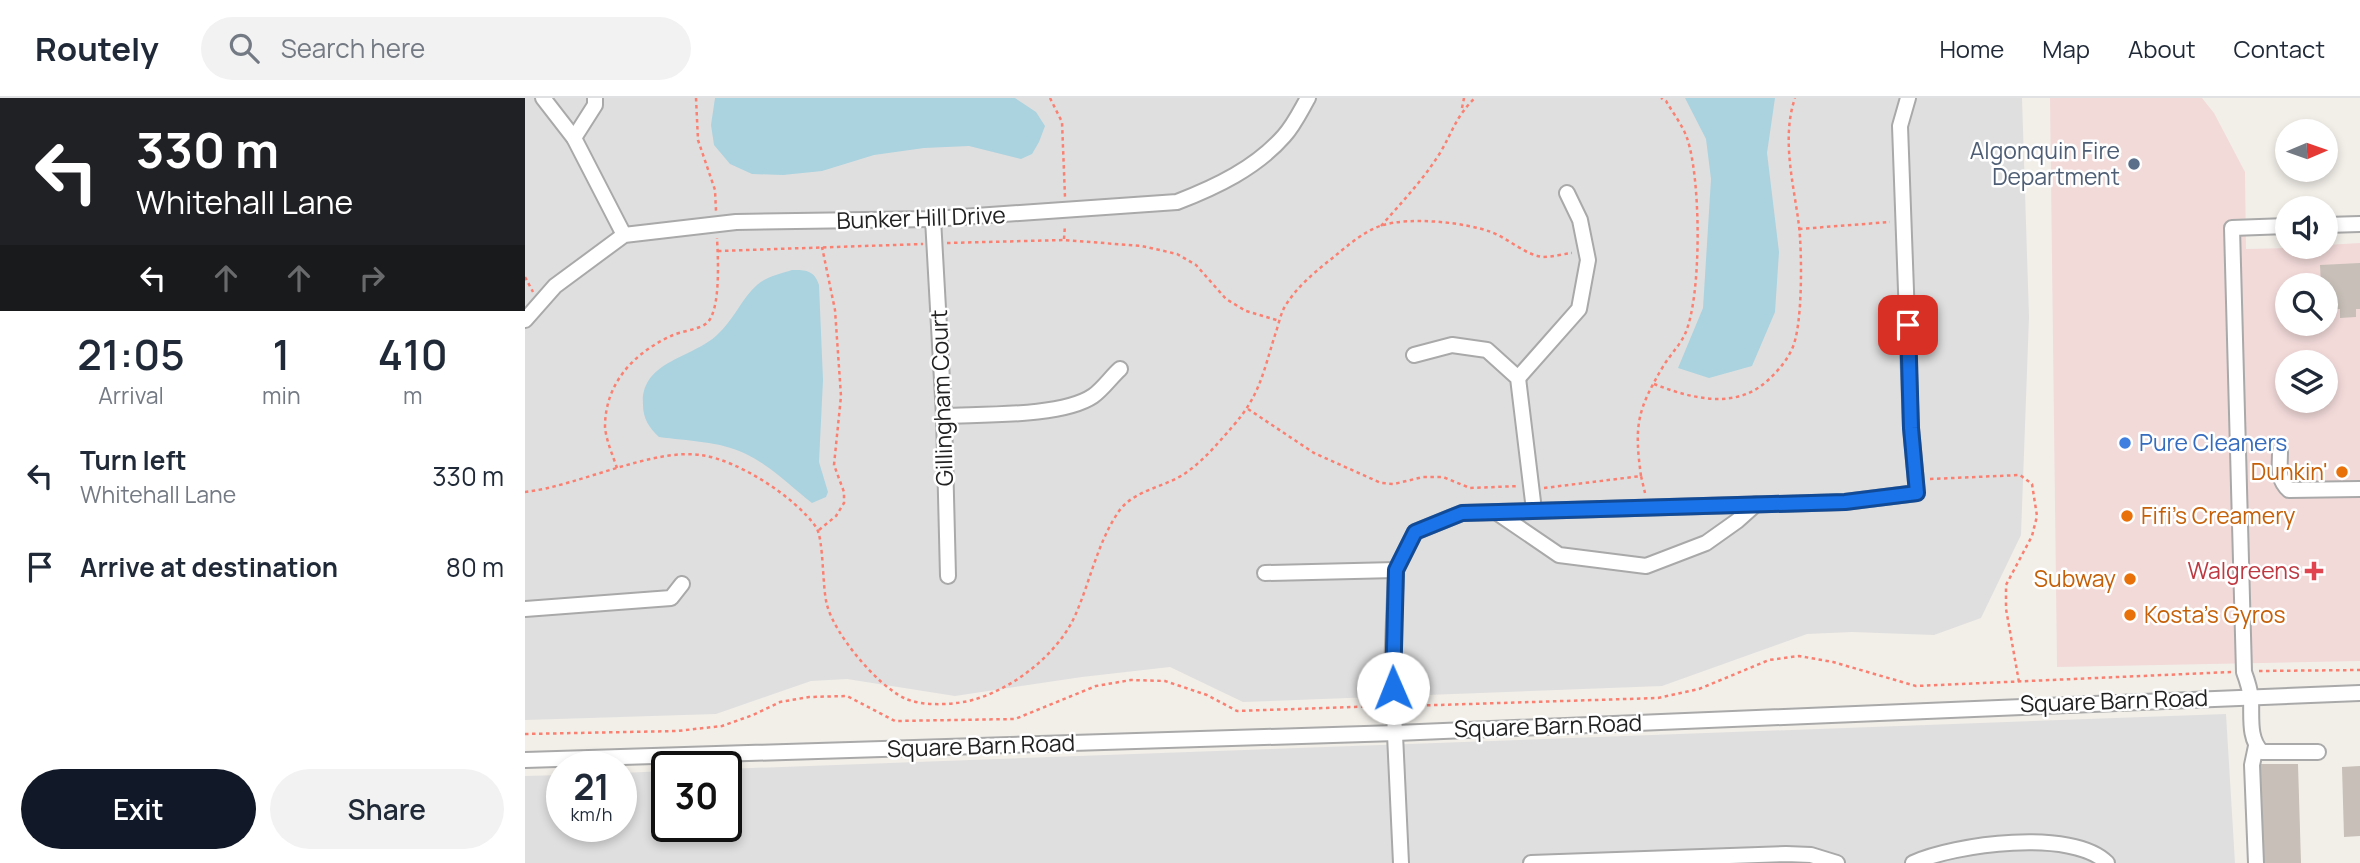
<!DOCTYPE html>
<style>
body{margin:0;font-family:Manrope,sans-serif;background:#f2f2f3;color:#1f2937;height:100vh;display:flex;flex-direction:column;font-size:26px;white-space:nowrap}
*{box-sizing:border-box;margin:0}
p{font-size:23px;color:#747a83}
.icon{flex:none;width:38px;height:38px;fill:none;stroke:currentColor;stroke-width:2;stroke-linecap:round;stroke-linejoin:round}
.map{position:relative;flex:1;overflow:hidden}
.panel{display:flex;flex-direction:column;background:#fff;width:525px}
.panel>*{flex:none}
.guide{background:#202124;color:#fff;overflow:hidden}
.needle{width:46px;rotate:88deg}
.tools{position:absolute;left:1750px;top:21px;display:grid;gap:14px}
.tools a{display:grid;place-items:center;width:63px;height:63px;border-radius:50%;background:#fff;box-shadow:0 4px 10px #0003;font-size:35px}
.speed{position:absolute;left:21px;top:653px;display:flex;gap:14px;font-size:35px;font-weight:700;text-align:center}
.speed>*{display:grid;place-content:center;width:91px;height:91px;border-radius:50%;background:#fff;box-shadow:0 4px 10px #0003;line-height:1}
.speed small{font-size:18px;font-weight:400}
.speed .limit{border:4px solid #111;border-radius:10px;background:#fff;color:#111}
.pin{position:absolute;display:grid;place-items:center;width:60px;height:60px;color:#fff;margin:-30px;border-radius:14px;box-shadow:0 4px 10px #0006}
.me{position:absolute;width:77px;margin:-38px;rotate:359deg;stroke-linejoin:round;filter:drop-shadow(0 0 5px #0008)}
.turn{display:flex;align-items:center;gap:24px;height:147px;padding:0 21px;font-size:32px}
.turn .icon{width:91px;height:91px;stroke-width:2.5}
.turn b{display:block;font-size:49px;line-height:60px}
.lanes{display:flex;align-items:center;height:66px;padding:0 21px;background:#0003;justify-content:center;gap:35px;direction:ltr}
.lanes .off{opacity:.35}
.eta{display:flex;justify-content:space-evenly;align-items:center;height:119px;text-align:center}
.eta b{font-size:42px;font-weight:600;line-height:49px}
.button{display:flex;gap:14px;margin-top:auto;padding:14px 21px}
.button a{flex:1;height:80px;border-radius:42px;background:#111827;color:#fff;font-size:28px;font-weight:600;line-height:80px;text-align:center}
.button a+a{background:#f2f2f3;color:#1f2937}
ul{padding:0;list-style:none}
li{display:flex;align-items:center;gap:21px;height:91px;padding:0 21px}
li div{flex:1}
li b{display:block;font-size:26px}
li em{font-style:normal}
header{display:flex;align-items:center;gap:42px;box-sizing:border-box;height:98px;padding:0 35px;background:#fff;border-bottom:2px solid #e0e1e3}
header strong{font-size:33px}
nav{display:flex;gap:38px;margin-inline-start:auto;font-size:24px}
.search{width:490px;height:63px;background:#f2f2f3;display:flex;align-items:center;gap:18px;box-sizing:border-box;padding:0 24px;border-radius:38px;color:#747a83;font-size:26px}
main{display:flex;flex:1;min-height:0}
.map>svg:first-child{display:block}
.residential{fill:#e0dfdf}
.commercial{fill:#f2dad9;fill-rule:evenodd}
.water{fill:#aad3df}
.building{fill:#c7bfb8}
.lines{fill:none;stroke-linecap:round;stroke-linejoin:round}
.minor-casing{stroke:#a9a9a9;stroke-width:18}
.path{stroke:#fa8072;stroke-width:2.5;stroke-dasharray:3.5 3.5;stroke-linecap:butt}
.minor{stroke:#fff;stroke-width:14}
.route-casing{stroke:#114b97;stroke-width:18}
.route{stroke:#1a73e8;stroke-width:12}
.service-dot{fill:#5c6f8a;stroke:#fff;stroke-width:2.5}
.shop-dot{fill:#3f7fe0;stroke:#fff;stroke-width:2.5}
.food-dot{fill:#e8710a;stroke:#fff;stroke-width:2.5}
.health-dot{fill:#e0444e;stroke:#fff;stroke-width:2.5}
.labels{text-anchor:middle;stroke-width:5;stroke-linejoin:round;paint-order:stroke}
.service-label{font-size:23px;fill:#4e5e75;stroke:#fff;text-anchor:end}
.street-label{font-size:23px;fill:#222;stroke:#fff}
.shop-label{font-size:23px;fill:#366cbe;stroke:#fff;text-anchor:start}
.food-label{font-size:23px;fill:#c56008;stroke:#fff;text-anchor:end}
.health-label{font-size:23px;fill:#be3a42;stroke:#fff;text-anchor:end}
</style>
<header>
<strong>Routely</strong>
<div class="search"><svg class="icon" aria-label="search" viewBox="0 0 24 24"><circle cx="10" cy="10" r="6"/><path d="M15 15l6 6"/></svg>Search here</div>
<nav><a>Home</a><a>Map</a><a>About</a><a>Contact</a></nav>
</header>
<main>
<section class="panel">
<div class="guide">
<div class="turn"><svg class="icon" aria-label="left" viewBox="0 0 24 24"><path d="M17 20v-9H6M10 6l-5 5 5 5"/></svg><div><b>330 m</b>Whitehall Lane</div></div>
<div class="lanes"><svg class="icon" aria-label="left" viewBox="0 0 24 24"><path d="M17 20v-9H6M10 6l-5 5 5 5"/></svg><svg class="icon off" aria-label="ahead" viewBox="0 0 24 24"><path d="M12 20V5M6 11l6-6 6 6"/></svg><svg class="icon off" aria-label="ahead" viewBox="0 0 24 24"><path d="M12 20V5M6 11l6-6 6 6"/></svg><svg class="icon off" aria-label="right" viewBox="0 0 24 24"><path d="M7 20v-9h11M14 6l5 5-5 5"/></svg></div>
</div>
<div class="eta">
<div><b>21:05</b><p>Arrival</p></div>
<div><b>1</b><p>min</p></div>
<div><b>410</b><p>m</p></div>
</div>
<ul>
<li><svg class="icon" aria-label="left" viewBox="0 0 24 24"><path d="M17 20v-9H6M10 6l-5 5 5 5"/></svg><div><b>Turn left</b><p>Whitehall Lane</p></div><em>330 m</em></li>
<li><svg class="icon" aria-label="arrive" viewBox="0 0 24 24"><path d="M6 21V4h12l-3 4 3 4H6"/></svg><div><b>Arrive at destination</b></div><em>80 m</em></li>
</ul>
<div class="button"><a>Exit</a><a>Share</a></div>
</section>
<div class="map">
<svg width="1835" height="765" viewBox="0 0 1835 765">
<rect width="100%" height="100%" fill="#f2efe9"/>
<g class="residential">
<path d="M0,0H1497L1504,219L1496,437L1456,520L1409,537L1327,534L1282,536L1137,588L718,604L645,569L557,579L430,598L322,581L286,583L191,616L0,622Z"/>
<path d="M1701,616L1710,765H0V678L37,677V728H96V675L142,673V728H201V671Z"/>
</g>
<path class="commercial" d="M1525,0H1677L1689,15L1720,74L1721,151L1801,149V147L1835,145V563L1532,569ZM1762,187H1801V226H1762ZM1762,264H1801V303H1762Z"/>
<g class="water">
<path d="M190,0H490L511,14L520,28L514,44L507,56L496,61L444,48L399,50L349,57L297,73L258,77L227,76L205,66L189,47L186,27Z"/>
<path d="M1160,0H1250L1242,55L1254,154L1250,214L1227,268L1184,280L1153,270L1178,210L1186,81L1181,41Z"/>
<path d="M267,172C281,172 289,172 294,187L298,282L294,364L303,394L301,399L287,405C265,388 247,369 221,356C195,343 162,343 134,339C124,330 118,320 118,307C115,263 168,260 192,237C208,223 217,200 232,187C242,178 255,176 267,172Z"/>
</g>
<g class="building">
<path d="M1835,165V211H1831V219L1815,220V211L1801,212V187H1796L1795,167Z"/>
<path d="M1733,666H1773L1776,765H1736Z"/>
<path d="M1835,668V738L1819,739L1817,669Z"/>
</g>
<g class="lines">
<defs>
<g id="minor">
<path d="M18,0L49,40L99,137"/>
<path d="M49,40L70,7V0"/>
<path d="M408,121L419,318L423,478"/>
<path d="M1801,127L1835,126"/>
<path d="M1762,128L1707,130L1719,574C1722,582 1725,592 1726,601C1727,618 1723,641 1737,654H1793"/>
<path d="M0,222L30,188L99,137L211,124L408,121L652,104C691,89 731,70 759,38C769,27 776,12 783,0"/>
<path d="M889,257L927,247L962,252L993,280L1009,412"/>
<path d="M993,280L1054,211L1063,162L1055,122L1042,95"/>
<path d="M419,318C457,316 537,319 568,298C578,291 586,279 595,271"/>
<path d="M1755,354C1755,368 1752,382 1764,392L1835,391"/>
<path d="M971,414L1034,457L1121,468L1181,445L1212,423L1231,406"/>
<path d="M740,475L871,472"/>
<path d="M0,511L146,500L157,486"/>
<path d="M0,662L871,635L1835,595"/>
<path d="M876,765L867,572L871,472L890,434L937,415L1320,404L1392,395L1386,330L1375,28L1383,0"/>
<path d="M1006,765L1261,756L1286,757L1312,765"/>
<path d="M1388,765C1429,746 1548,730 1582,765"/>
<path d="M1731,765L1727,667L1731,648"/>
</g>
</defs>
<use href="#minor" class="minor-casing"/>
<g class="path">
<path d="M171,0L173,42L190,92L191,113"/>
<path d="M525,0L537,24L540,99"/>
<path d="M937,10L939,0"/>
<path d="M856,128C877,104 898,82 915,55C928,33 931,18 950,0"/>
<path d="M1274,131L1365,124"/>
<path d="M539,141L540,127"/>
<path d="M422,145L539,142L617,148L652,156L671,167L701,201L721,213L755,223"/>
<path d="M193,153L398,146"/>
<path d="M0,179L8,194"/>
<path d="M1129,286C1165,300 1209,312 1241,284C1252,274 1261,264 1267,251C1278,228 1277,154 1274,128C1269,87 1256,41 1270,0"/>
<path d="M723,311L789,355L856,385L869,386L898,379H918L945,390L994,388"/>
<path d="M92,370C88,358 81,342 80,329C80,285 109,255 146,238C156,233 173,232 182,225C196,212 193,159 192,140"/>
<path d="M1116,378C1109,327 1112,312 1139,267C1145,257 1155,247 1160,236C1177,198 1176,80 1162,40C1158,28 1148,15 1141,3L1136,0"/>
<path d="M1405,381L1495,377L1507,386L1512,418L1507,438L1481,487V511L1494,584"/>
<path d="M1019,390L1116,378L1120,395"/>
<path d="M0,394C53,388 127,350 176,357C213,362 270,399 291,429C299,441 297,489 302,507C310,537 352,587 379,600C397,609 432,607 451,601C490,589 531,557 549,520C565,485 572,445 594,413C610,391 642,389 662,374C680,361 694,344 708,328C735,297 738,275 750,237C753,229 755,218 759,210C771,189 791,173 810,158C823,147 841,132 858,127C886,119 939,124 966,134C983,140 1000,157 1018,159C1027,159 1038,156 1047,155"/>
<path d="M294,432L311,418L319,405V394L309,367L316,298L310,212L297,149"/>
<path d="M1734,573L1835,572"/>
<path d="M881,608L1133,600L1174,591L1244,562L1274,558L1308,564L1391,588L1706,574"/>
<path d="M0,636L152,633L197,628L228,617L255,604L284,599L322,598L370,623L490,621L571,588L606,582L640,583L682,597L712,613L857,608"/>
</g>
<use href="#minor" class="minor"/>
</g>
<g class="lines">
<defs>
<path id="route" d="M868,590L871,472L890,434L937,415L1320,404L1392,395L1386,330L1383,227"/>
</defs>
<use href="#route" class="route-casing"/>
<use href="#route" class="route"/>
</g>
<circle class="service-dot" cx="1609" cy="66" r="7"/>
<circle class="shop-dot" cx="1600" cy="345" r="7"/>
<g class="food-dot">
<circle cx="1817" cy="374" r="7"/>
<circle cx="1602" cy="418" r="7"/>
<circle cx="1605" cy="481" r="7"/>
<circle cx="1605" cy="517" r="7"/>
</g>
<path class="health-dot" d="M1785.5 462.5h7v7h7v7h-7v7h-7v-7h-7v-7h7z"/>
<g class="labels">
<g class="service-label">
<text x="1595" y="61">Algonquin Fire<tspan x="1595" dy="26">Department</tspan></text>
</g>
<g class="street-label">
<text transform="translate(396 120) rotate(-2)" y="8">Bunker Hill Drive</text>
<text transform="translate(417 300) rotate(-92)" y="8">Gillingham Court</text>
<text transform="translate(1589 603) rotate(-2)" y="8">Square Barn Road</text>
<text transform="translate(1023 628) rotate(-2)" y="8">Square Barn Road</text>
<text transform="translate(456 648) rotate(-2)" y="8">Square Barn Road</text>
</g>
<g class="shop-label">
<text x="1614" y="353">Pure Cleaners</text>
</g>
<g class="food-label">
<text x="1803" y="382">Dunkin'</text>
<text x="1616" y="426" text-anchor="start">Fifi's Creamery</text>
<text x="1591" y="489">Subway</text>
<text x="1619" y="525" text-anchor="start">Kosta's Gyros</text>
</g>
<g class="health-label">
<text x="1775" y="481">Walgreens</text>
</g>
</g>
</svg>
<div class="tools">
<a><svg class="needle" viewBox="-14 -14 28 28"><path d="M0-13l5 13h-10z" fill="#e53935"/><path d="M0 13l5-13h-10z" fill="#747a83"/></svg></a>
<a><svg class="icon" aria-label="sound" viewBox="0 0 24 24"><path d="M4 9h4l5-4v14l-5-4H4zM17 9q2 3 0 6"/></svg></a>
<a><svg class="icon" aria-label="search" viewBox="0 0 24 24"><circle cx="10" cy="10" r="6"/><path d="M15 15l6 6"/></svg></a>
<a><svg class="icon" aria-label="layers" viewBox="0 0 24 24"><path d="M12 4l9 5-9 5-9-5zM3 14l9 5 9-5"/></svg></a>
</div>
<div class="speed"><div>21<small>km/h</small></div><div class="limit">30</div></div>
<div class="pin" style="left:1383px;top:227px;background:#d93025"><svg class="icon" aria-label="arrive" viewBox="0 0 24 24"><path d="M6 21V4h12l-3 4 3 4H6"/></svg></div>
<svg class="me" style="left:868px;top:590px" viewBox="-20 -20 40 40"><circle r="19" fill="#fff"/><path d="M0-13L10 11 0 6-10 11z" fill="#1a73e8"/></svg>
</div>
</main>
